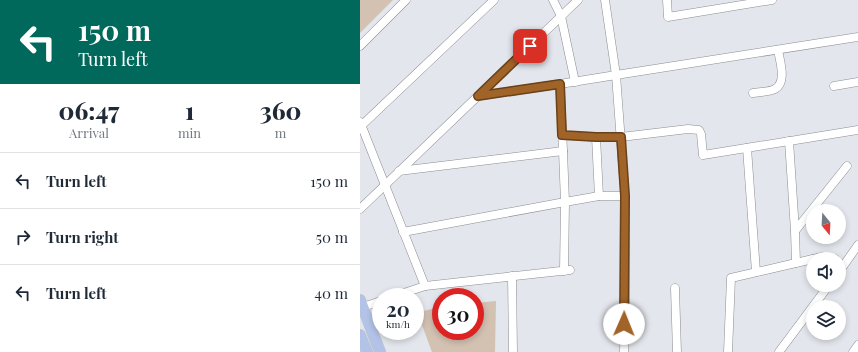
<!DOCTYPE html>
<style>
body{margin:0;font-family:"Playfair Display",serif;background:#f6f6f7;color:#1f2937;height:100vh;display:flex;flex-direction:column;font-size:15px;white-space:nowrap}
*{box-sizing:border-box;margin:0}
p{font-size:13px;color:#747a83}
.icon{flex:none;width:22px;height:22px;fill:none;stroke:currentColor;stroke-width:2;stroke-linecap:round;stroke-linejoin:round}
.map{position:relative;flex:1;overflow:hidden}
.drawer{display:flex;flex-direction:column;background:#fff;width:360px}
.drawer>*{flex:none}
.hud{background:#00695c;color:#fff;overflow:hidden}
.needle{width:26px;rotate:162deg}
.controls{position:absolute;left:446px;top:204px;display:grid;gap:8px}
.controls a{display:grid;place-items:center;width:40px;height:40px;border-radius:50%;background:#fff;box-shadow:0 2px 6px #0003;font-size:20px}
.speed{position:absolute;left:12px;top:288px;display:flex;gap:8px;font-size:20px;font-weight:700;text-align:center}
.speed>*{display:grid;place-content:center;width:52px;height:52px;border-radius:50%;background:#fff;box-shadow:0 2px 6px #0003;line-height:1}
.speed small{font-size:10px;font-weight:400}
.speed .limit{border:6px solid #d22;background:#fff;color:#111}
.pin{position:absolute;display:grid;place-items:center;width:34px;height:34px;color:#fff;margin:-17px;border-radius:8px;box-shadow:0 2px 6px #0006}
.me{position:absolute;width:44px;margin:-22px;rotate:1deg;stroke-linejoin:round;filter:drop-shadow(0 0 3px #0008)}
.turn{display:flex;align-items:center;gap:14px;height:84px;padding:0 12px;font-size:18px}
.turn .icon{width:52px;height:52px;stroke-width:2.5}
.turn b{display:block;font-size:28px;line-height:34px}
.eta{display:flex;justify-content:space-evenly;align-items:center;height:68px;text-align:center}
.eta b{font-size:24px;font-weight:800;line-height:28px}
ul{padding:0;list-style:none}
li{display:flex;align-items:center;gap:12px;height:56px;padding:0 12px;border-top:1px solid #e0e1e3}
li div{flex:1}
li b{display:block;font-size:15px}
li em{font-style:normal}
main{display:flex;flex:1;min-height:0}
.map>svg:first-child{display:block}
.green{fill:#d3c1b2}
.lines{fill:none;stroke-linecap:round;stroke-linejoin:round}
.minor-casing{stroke:#8b8d93;stroke-width:9}
.major-casing{stroke:#c5c5c6;stroke-width:12}
.minor{stroke:#fff;stroke-width:8}
.major{stroke:#b3c2e7;stroke-width:11}
.route-casing{stroke:#69411a;stroke-width:10}
.route{stroke:#a16428;stroke-width:7}
</style>
<main>
<section class="drawer">
<div class="hud">
<div class="turn"><svg class="icon" aria-label="left" viewBox="0 0 24 24"><path d="M17 20v-9H6M10 6l-5 5 5 5"/></svg><div><b>150 m</b>Turn left</div></div>
</div>
<div class="eta">
<div><b>06:47</b><p>Arrival</p></div>
<div><b>1</b><p>min</p></div>
<div><b>360</b><p>m</p></div>
</div>
<ul>
<li><svg class="icon" aria-label="left" viewBox="0 0 24 24"><path d="M17 20v-9H6M10 6l-5 5 5 5"/></svg><div><b>Turn left</b></div><em>150 m</em></li>
<li><svg class="icon" aria-label="right" viewBox="0 0 24 24"><path d="M7 20v-9h11M14 6l5 5-5 5"/></svg><div><b>Turn right</b></div><em>50 m</em></li>
<li><svg class="icon" aria-label="left" viewBox="0 0 24 24"><path d="M17 20v-9H6M10 6l-5 5 5 5"/></svg><div><b>Turn left</b></div><em>40 m</em></li>
</ul>
</section>
<div class="map">
<svg width="498" height="352" viewBox="0 0 498 352">
<rect width="100%" height="100%" fill="#e3e6ec"/>
<g class="green">
<path d="M0,0H33L0,33Z"/>
<path d="M136,301L135,352H72L62,325L63,311L81,307V331H115V303Z"/>
</g>
<g class="lines">
<defs>
<g id="minor">
<path d="M193,0L201,16L215,82"/>
<path d="M245,0L256,75L498,37"/>
<path d="M307,0L308,17L412,0"/>
<path d="M0,46L46,0"/>
<path d="M474,86L498,82"/>
<path d="M393,93C399,92 409,92 415,89C427,82 420,62 418,50"/>
<path d="M118,96L200,84"/>
<path d="M0,122L65,286"/>
<path d="M1,126L134,0"/>
<path d="M202,135L236,137H261L328,129L339,130L341,134L343,155L498,130"/>
<path d="M236,137L239,196"/>
<path d="M429,141L435,231L436,263"/>
<path d="M387,148L396,272"/>
<path d="M39,171L203,151L200,84L256,75L265,196V310L264,352"/>
<path d="M0,209L218,0"/>
<path d="M435,231L487,166"/>
<path d="M43,232L205,202L203,151"/>
<path d="M453,259L462,257L475,259"/>
<path d="M204,271L205,202L239,196H265"/>
<path d="M479,272L498,245"/>
<path d="M152,276L153,352"/>
<path d="M315,288L317,352"/>
<path d="M32,297L65,286L210,270"/>
<path d="M0,308L21,301"/>
<path d="M368,352L371,278L453,259"/>
<path d="M419,352L469,285"/>
<path d="M493,352L498,345"/>
</g>
<g id="major">
<path d="M0,300L20,352"/>
<path d="M0,335L7,352"/>
</g>
</defs>
<use href="#minor" class="minor-casing"/>
<use href="#major" class="major-casing"/>
<use href="#minor" class="minor"/>
<use href="#major" class="major"/>
</g>
<g class="lines">
<defs>
<path id="route" d="M170,46L118,96L200,84L202,135L236,137H261L265,196L264,324"/>
</defs>
<use href="#route" class="route-casing"/>
<use href="#route" class="route"/>
</g>
</svg>
<div class="controls">
<a><svg class="needle" viewBox="-14 -14 28 28"><path d="M0-13l5 13h-10z" fill="#e53935"/><path d="M0 13l5-13h-10z" fill="#747a83"/></svg></a>
<a><svg class="icon" aria-label="sound" viewBox="0 0 24 24"><path d="M4 9h4l5-4v14l-5-4H4zM17 9q2 3 0 6"/></svg></a>
<a><svg class="icon" aria-label="layers" viewBox="0 0 24 24"><path d="M12 4l9 5-9 5-9-5zM3 14l9 5 9-5"/></svg></a>
</div>
<div class="speed"><div>20<small>km/h</small></div><div class="limit">30</div></div>
<div class="pin" style="left:170px;top:46px;background:#d93025"><svg class="icon" aria-label="arrive" viewBox="0 0 24 24"><path d="M6 21V4h12l-3 4 3 4H6"/></svg></div>
<svg class="me" style="left:264px;top:324px" viewBox="-20 -20 40 40"><circle r="19" fill="#fff"/><path d="M0-13L10 11 0 6-10 11z" fill="#a16428"/></svg>
</div>
</main>
